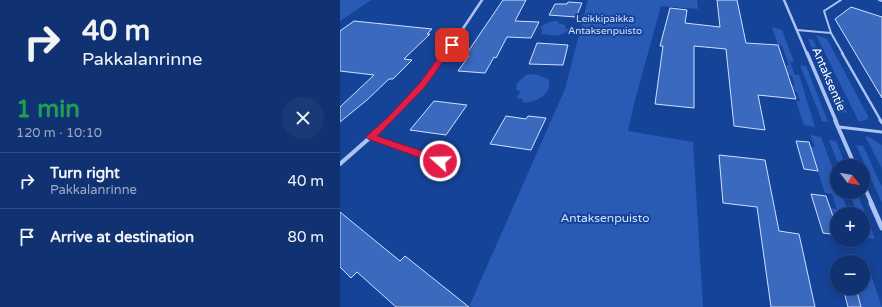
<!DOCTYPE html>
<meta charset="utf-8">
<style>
body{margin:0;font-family:"Varela Round",sans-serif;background:#193a77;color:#f1f3f6;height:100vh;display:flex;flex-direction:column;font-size:15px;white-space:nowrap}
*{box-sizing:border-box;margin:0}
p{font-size:13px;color:#9caac4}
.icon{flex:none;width:22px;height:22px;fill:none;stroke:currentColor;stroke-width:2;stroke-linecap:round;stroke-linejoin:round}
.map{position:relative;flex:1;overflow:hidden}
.drawer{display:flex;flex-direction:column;background:#103272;width:340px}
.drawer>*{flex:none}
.banner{background:#103272;color:#f1f3f6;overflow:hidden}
.needle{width:26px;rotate:121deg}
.buttons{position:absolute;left:490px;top:159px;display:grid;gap:8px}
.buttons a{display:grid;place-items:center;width:40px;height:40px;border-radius:50%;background:#103272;box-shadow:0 2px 10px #0003,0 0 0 1px #304d84;font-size:20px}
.pin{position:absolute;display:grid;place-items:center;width:34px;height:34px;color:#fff;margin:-17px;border-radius:8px;box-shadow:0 2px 6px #0006}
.me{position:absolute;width:44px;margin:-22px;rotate:290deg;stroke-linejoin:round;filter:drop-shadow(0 0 3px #0008)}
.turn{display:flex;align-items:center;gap:14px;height:84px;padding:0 16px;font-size:18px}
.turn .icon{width:52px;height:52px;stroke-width:2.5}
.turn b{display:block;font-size:28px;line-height:34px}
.round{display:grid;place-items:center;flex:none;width:42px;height:42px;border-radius:21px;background:#193a77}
.overview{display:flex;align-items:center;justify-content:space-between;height:68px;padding:0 16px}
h1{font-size:24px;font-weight:700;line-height:30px;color:#1e9e55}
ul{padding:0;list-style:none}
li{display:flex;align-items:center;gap:12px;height:56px;padding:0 16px;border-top:1px solid #304d84}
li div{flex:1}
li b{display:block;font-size:15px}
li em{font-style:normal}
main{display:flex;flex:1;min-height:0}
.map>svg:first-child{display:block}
.green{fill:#295bb6}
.building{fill:#3a69be;stroke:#d0e0fc}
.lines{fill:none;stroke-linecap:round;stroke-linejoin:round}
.service-far2{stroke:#a9c3f2;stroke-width:2}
.service-far1{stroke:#a9c3f2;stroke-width:2.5}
.service{stroke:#a9c3f2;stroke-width:3}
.minor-far3{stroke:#a9c3f2;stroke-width:2.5}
.minor-far2{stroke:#a9c3f2;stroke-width:3.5}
.minor-far1{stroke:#a9c3f2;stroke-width:4}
.minor{stroke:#a9c3f2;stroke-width:5}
.route{fill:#e11d48;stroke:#92132f}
.labels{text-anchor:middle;stroke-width:4;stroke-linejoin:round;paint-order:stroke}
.far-park-label{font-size:10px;fill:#d0e0fc;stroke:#154398}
.street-label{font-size:12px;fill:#fff;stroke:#154398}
.park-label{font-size:12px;fill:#d0e0fc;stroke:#154398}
</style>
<main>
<section class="drawer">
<div class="banner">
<div class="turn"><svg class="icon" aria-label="right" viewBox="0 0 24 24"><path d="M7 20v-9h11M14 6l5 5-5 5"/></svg><div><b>40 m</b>Pakkalanrinne</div></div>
</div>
<div class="overview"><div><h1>1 min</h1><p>120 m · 10:10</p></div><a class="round"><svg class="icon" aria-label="close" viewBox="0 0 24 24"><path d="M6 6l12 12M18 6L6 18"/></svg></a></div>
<ul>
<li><svg class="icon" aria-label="right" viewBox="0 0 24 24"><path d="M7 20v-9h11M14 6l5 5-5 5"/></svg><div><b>Turn right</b><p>Pakkalanrinne</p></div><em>40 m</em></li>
<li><svg class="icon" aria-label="arrive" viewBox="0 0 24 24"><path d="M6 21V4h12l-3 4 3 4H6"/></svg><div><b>Arrive at destination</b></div><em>80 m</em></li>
</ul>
</section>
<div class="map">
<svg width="542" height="307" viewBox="0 0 542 307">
<rect width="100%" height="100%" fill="#154398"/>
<g class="green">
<path d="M0,0H31L0,21Z"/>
<path d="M248,0H357L358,9L321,6L295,100L288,131L353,142L363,307H129L225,89Z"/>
<path d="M218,21V23L225,25L226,29H229L228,31C217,39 211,34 201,34L203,29L200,28C205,23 211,21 218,21Z"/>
<path d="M432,27L442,30L454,62H450L455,75H459L475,127L464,125L456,101H460L457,92L453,91L451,85H455L452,76L448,75L445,65H449L442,46L438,45Z"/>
<path d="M476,35L487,39L528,116V119L519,122Z"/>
<path d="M468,39L473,40L507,113L501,112Z"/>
<path d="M460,65L466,66L488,122L482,121Z"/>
<path d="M196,74L208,79C215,92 194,105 182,102L183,99L177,98L180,92L176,89L177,83L186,75Z"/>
<path d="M470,135L481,137L497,180V192H501L509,214H497V228L490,208L497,209L492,194L485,193L470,147H475Z"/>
<path d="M525,136L531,138L542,145V169Z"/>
<path d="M489,140L496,141L506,166H499Z"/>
<path d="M516,145L523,146L542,187V203Z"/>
<path d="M509,192H517L535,239L527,238L523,228V214H518Z"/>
<path d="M523,265L528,266L542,307H521L516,288H523Z"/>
</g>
<g class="building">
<path d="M163,0H186L175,21L199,22L191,38L167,37L156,58L154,57L145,73L118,71L129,56H125Z"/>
<path d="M377,0H397L406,43L438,45L456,99L418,95L425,130L394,126L386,49L354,46V108L315,104L323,46H320L330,8L347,10L345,23L380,27Z"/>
<path d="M228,2L242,3L236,17L209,15L215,4H227Z"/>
<path d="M511,7L542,17V98L495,19Z"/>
<path d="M14,21L92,29L87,34H90L64,59L72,60L53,79H49L27,100L0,122V107L34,75L0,71V31Z"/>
<path d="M197,43L228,45L223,65L189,64Z"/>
<path d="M94,101L127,105L106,135L70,130Z"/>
<path d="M166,116L186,119L188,116L206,118L191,150L150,144Z"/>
<path d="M456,141L469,142L478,171L464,169Z"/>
<path d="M379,155L425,160L439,231L459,234L475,307H431L417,207L383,203Z"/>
<path d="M471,194L486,196L497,228V235L483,233Z"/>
<path d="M0,212L60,261L65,256L129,307H56L17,272L11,278L0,267Z"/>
<path d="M503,288H516L521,307H508Z"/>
</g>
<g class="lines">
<g class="service-far2">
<path d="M501,0L484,11L491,33L503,54"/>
<path d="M539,0L542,1"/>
<path d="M457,30L491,33"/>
</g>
<path class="service-far1" d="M502,53L541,121"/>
<g class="service">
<path d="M540,120L542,123"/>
<path d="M499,127L542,132"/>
<path d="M31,137L113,166"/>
</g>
<g class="minor-far3">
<path d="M444,0L467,54"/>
<path d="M106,54L142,0"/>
</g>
<g class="minor-far2">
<path d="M467,53L496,121"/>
<path d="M49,121L84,84L107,53"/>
</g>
<g class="minor-far1">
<path d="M495,120L515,166"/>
<path d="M0,164L50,120"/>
<path d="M523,184L532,204"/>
</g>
<path class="minor" d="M531,203L542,228"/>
</g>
<path class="route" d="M109,43L115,45L84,88L37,136L103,158L104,161L103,164L100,165L28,139L26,137L28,135L48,117L79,84Z"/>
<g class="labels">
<g class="far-park-label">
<text x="265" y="22">Leikkipaikka<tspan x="265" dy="12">Antaksenpuisto</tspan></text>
</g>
<g class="street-label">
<text transform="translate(489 79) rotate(67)" y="4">Antaksentie</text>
</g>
<g class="park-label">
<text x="265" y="222">Antaksenpuisto</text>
</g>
</g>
</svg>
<div class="buttons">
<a><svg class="needle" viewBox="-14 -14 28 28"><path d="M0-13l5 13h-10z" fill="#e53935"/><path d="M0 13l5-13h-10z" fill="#9caac4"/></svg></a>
<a>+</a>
<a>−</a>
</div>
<div class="pin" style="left:112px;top:45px;background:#d93025"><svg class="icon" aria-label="arrive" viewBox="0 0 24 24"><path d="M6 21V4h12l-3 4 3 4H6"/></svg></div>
<svg class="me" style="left:100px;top:161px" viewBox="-20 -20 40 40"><circle r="17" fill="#e11d48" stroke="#fff" stroke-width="3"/><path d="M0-11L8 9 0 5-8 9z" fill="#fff"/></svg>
</div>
</main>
